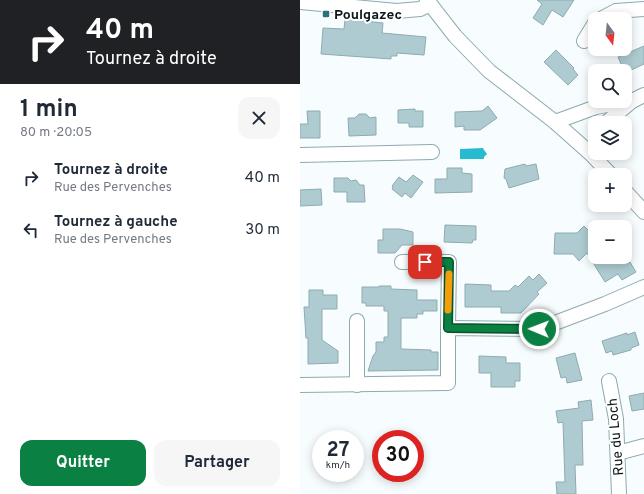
<!DOCTYPE html>
<html lang="fr">
<meta charset="utf-8">
<style>
body{margin:0;font-family:Overpass,sans-serif;background:#f6f6f7;color:#1f2937;height:100vh;display:flex;flex-direction:column;font-size:15px;white-space:nowrap}
*{box-sizing:border-box;margin:0}
p{font-size:13px;color:#747a83}
.icon{flex:none;width:22px;height:22px;fill:none;stroke:currentColor;stroke-width:2;stroke-linecap:round;stroke-linejoin:round}
.map{position:relative;flex:1;overflow:hidden}
.details{display:flex;flex-direction:column;background:#fff;width:300px}
.details>*{flex:none}
.top-card{background:#202124;color:#fff;overflow:hidden}
.needle{width:26px;rotate:165deg}
.tools{position:absolute;left:288px;top:12px;display:grid;gap:8px}
.tools a{display:grid;place-items:center;width:44px;height:44px;border-radius:8px;background:#fff;box-shadow:0 2px 10px #0003;font-size:20px}
.speed{position:absolute;left:12px;top:430px;display:flex;gap:8px;font-size:20px;font-weight:700;text-align:center}
.speed>*{display:grid;place-content:center;width:52px;height:52px;border-radius:50%;background:#fff;box-shadow:0 2px 10px #0003;line-height:1}
.speed small{font-size:10px;font-weight:400}
.speed .limit{border:6px solid #d22;background:#fff;color:#111}
.pin{position:absolute;display:grid;place-items:center;width:34px;height:34px;color:#fff;margin:-17px;border-radius:8px;box-shadow:0 2px 6px #0006}
.me{position:absolute;width:44px;margin:-22px;rotate:271deg;stroke-linejoin:round;filter:drop-shadow(0 0 3px #0008)}
.turn{display:flex;align-items:center;gap:14px;height:84px;padding:0 20px;font-size:18px}
.turn .icon{width:52px;height:52px;stroke-width:2.5}
.turn b{display:block;font-size:28px;line-height:34px}
.round{display:grid;place-items:center;flex:none;width:42px;height:42px;border-radius:12px;background:#f6f6f7}
.overview{display:flex;align-items:center;justify-content:space-between;height:68px;padding:0 20px}
h1{font-size:24px;font-weight:700;line-height:30px}
.primary-button{display:flex;gap:8px;margin-top:auto;padding:8px 20px}
.primary-button a{flex:1;height:46px;border-radius:12px;background:#0b8043;color:#fff;font-size:16px;font-weight:700;line-height:46px;text-align:center}
.primary-button a+a{background:#f6f6f7;color:#1f2937}
ul{padding:0;list-style:none}
li{display:flex;align-items:center;gap:12px;height:52px;padding:0 20px}
li div{flex:1}
li b{display:block;font-size:15px}
li em{font-style:normal}
main{display:flex;flex:1;min-height:0}
.map>svg:first-child{display:block}
.water{fill:#27bbd0}
.building{fill:#adcbd0;stroke:#8eabb0}
.lines{fill:none;stroke-linecap:round;stroke-linejoin:round}
.minor-casing{stroke:#8daaaf;stroke-width:16}
.minor{stroke:#fff;stroke-width:14}
.route-casing{stroke:#07532c;stroke-width:10}
.route{stroke:#0b8043;stroke-width:7}
.slow{stroke:#f59e0b;stroke-width:7}
.poi-dot{fill:#2b727e;stroke:#fff;stroke-width:1.5}
.labels{text-anchor:middle;stroke-width:4;stroke-linejoin:round;paint-order:stroke}
.poi-label{font-size:14px;font-weight:bold;fill:#0c1719;stroke:#fff;text-anchor:start}
.street-label{font-size:14px;fill:#0c1719;stroke:#fff}
</style>
<main>
<section class="details">
<div class="top-card">
<div class="turn"><svg class="icon" aria-label="right" viewBox="0 0 24 24"><path d="M7 20v-9h11M14 6l5 5-5 5"/></svg><div><b>40 m</b>Tournez à droite</div></div>
</div>
<div class="overview"><div><h1>1 min</h1><p>80 m · 20:05</p></div><a class="round"><svg class="icon" aria-label="close" viewBox="0 0 24 24"><path d="M6 6l12 12M18 6L6 18"/></svg></a></div>
<ul>
<li><svg class="icon" aria-label="right" viewBox="0 0 24 24"><path d="M7 20v-9h11M14 6l5 5-5 5"/></svg><div><b>Tournez à droite</b><p>Rue des Pervenches</p></div><em>40 m</em></li>
<li><svg class="icon" aria-label="left" viewBox="0 0 24 24"><path d="M17 20v-9H6M10 6l-5 5 5 5"/></svg><div><b>Tournez à gauche</b><p>Rue des Pervenches</p></div><em>30 m</em></li>
</ul>
<div class="primary-button"><a>Quitter</a><a>Partager</a></div>
</section>
<div class="map">
<svg width="344" height="494" viewBox="0 0 344 494">
<rect width="100%" height="100%" fill="#f7fdfe"/>
<path class="water" d="M183,148L184,150L187,154L184,157V159H160V149Z"/>
<g class="building">
<path d="M237,0H274L263,17L252,10L243,25L233,18L242,4Z"/>
<path d="M45,19L83,23L82,33L126,37L124,55L97,53V56H91V59L21,54L23,28L44,29Z"/>
<path d="M344,46V64L325,73L318,57Z"/>
<path d="M256,50L274,68L273,69L278,75L268,85L244,62Z"/>
<path d="M188,106L197,118L180,130H164V126L155,127V112L182,111Z"/>
<path d="M115,109V111H123V127H109V123H98V110Z"/>
<path d="M7,111H20V138H0V124H8Z"/>
<path d="M59,114H66L70,118L76,117V135L49,136L48,118H55Z"/>
<path d="M225,164L226,166L236,164L239,179L209,188L206,179L204,178L205,169Z"/>
<path d="M147,168H162V173L172,174V192L135,193V179H147Z"/>
<path d="M113,175L123,182L111,198L105,193L102,197L92,189L93,187L92,186L99,177L106,182Z"/>
<path d="M34,178H48L51,181L56,180L60,185H64L65,202H47V192H34Z"/>
<path d="M21,189L22,205L0,206V190Z"/>
<path d="M145,225L176,226V240H173L172,243L144,242Z"/>
<path d="M284,226L295,237V257H322L327,264L330,262L336,272L322,280L318,274L305,282L287,253L279,261L273,254H254L255,233H277Z"/>
<path d="M83,229H100L113,232V245H102L95,253H78V240H83Z"/>
<path d="M239,274L247,283L237,292L239,294L221,313H201V307H165V284L191,285V291H209L215,285L218,287L229,276L233,280Z"/>
<path d="M79,286H91V289L117,290V300H137V311H123V314H117V318H101V349L131,350V352H138V370L68,371L73,356L76,352V342H84V337H88V311H84V306H66V303H62V287H79Z"/>
<path d="M9,290H23V295H37V309H22V340L38,351V363L8,364V338H6L4,307H9Z"/>
<path d="M335,332L339,345L331,348V350L313,355L312,351L306,353L302,341L327,333V335Z"/>
<path d="M275,353L282,380L267,383L266,377L261,378L256,358Z"/>
<path d="M179,356L206,357V363H220V381H215V387H191V373H179Z"/>
<path d="M344,393V409L332,411L329,396Z"/>
<path d="M291,400L293,420L282,421L283,465H275L276,494H257L256,482H265L263,422L258,423L256,411L279,408L278,402Z"/>
</g>
<g class="lines">
<defs>
<g id="minor">
<path d="M127,0L155,36L189,71L255,122L291,154L311,175"/>
<path d="M0,2L97,11L120,9L130,4"/>
<path d="M301,19L316,11L344,9"/>
<path d="M284,41L295,23"/>
<path d="M255,122L296,107L334,100L344,95"/>
<path d="M306,123L332,101"/>
<path d="M0,155L132,152"/>
<path d="M325,191L344,212"/>
<path d="M102,262H149L148,328"/>
<path d="M57,321V385"/>
<path d="M309,381L316,419L319,494"/>
<path d="M0,385L148,383V328L239,329L305,304L344,287"/>
<path d="M318,453L344,446"/>
</g>
</defs>
<use href="#minor" class="minor-casing"/>
<use href="#minor" class="minor"/>
</g>
<g class="lines">
<defs>
<path id="route" d="M125,262H149L148,328L239,329"/>
</defs>
<use href="#route" class="route-casing"/>
<use href="#route" class="route"/>
<path class="slow" d="M148,310L149,274"/>
</g>
<rect class="poi-dot" x="22" y="10" width="8" height="8" rx="2"/>
<g class="labels">
<g class="poi-label">
<text x="34" y="19">Poulgazec</text>
</g>
<g class="street-label">
<text transform="translate(315 437) rotate(-95)" y="5">Rue du Loch</text>
</g>
</g>
</svg>
<div class="tools">
<a><svg class="needle" viewBox="-14 -14 28 28"><path d="M0-13l5 13h-10z" fill="#e53935"/><path d="M0 13l5-13h-10z" fill="#747a83"/></svg></a>
<a><svg class="icon" aria-label="search" viewBox="0 0 24 24"><circle cx="10" cy="10" r="6"/><path d="M15 15l6 6"/></svg></a>
<a><svg class="icon" aria-label="layers" viewBox="0 0 24 24"><path d="M12 4l9 5-9 5-9-5zM3 14l9 5 9-5"/></svg></a>
<a>+</a>
<a>−</a>
</div>
<div class="speed"><div>27<small>km/h</small></div><div class="limit">30</div></div>
<div class="pin" style="left:125px;top:262px;background:#d93025"><svg class="icon" aria-label="arrive" viewBox="0 0 24 24"><path d="M6 21V4h12l-3 4 3 4H6"/></svg></div>
<svg class="me" style="left:239px;top:329px" viewBox="-20 -20 40 40"><circle r="17" fill="#0b8043" stroke="#fff" stroke-width="3"/><path d="M0-11L8 9 0 5-8 9z" fill="#fff"/></svg>
</div>
</main>
